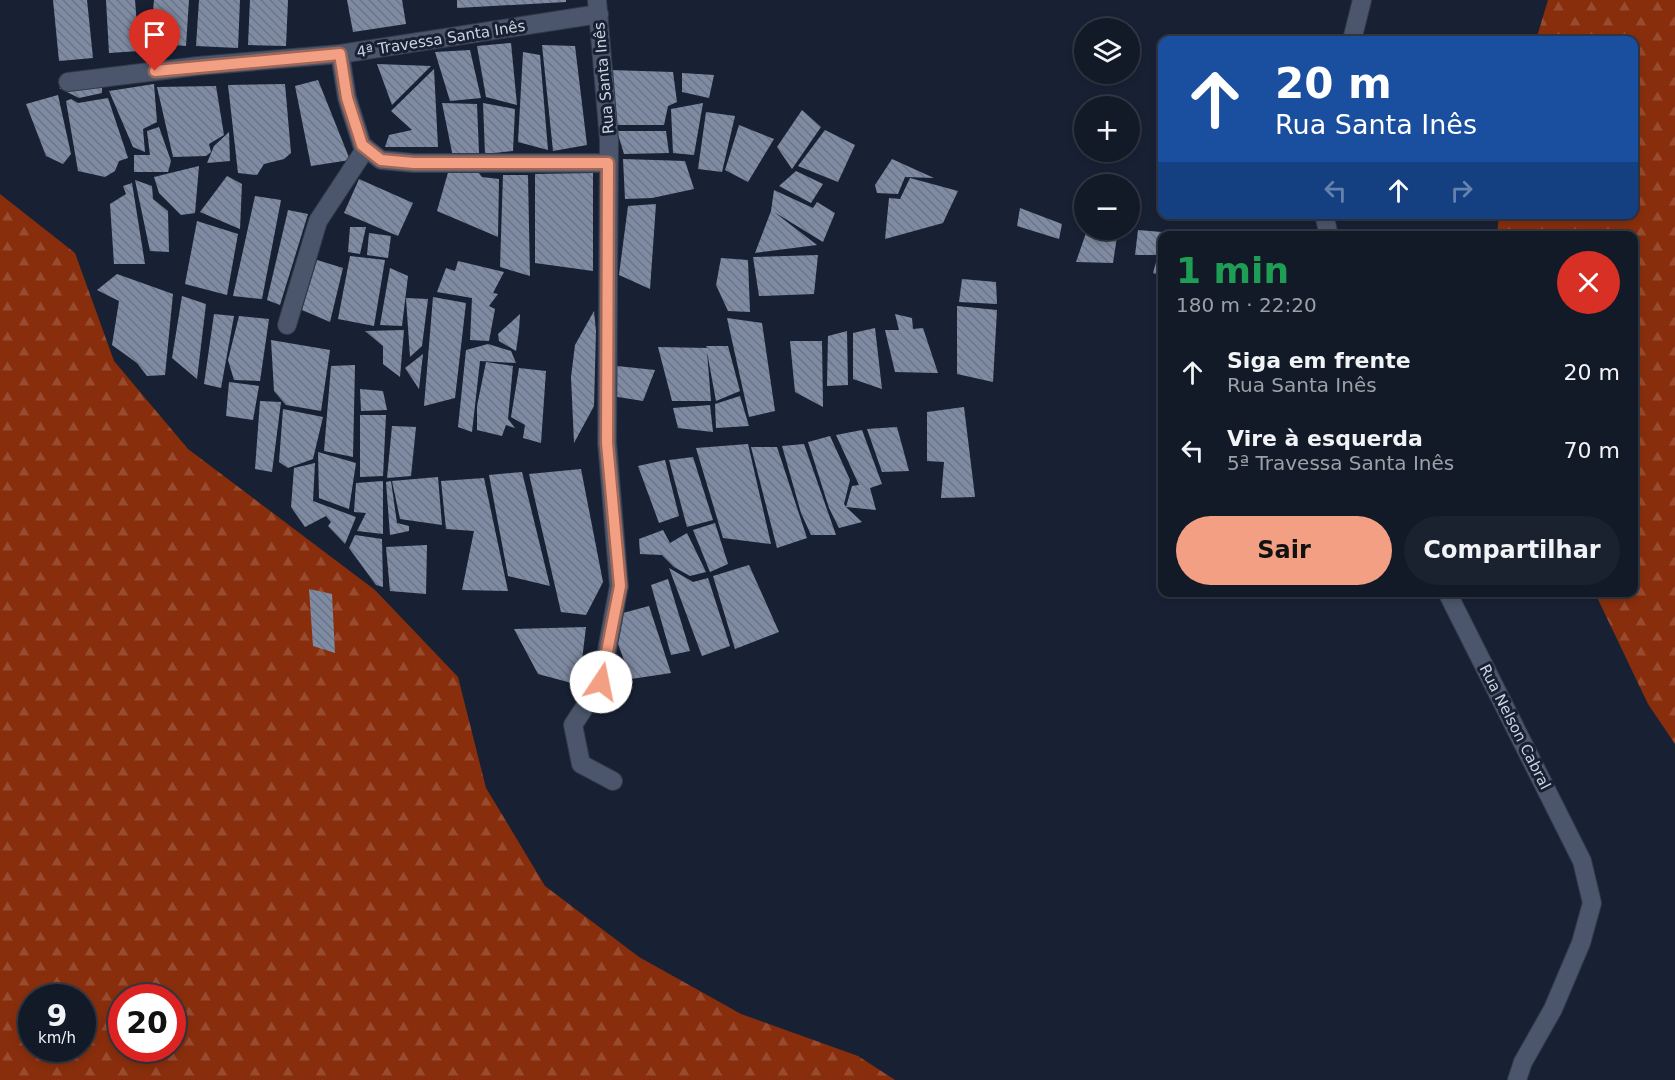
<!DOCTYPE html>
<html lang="pt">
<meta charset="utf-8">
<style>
body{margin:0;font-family:"DejaVu Sans",sans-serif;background:#1b222f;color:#f1f3f6;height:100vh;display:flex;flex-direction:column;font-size:22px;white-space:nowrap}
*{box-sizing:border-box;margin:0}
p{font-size:20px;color:#9ca0a7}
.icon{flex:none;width:33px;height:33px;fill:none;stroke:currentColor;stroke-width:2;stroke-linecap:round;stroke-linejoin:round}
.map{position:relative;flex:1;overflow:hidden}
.side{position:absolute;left:1158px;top:231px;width:480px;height:366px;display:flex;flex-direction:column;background:#121927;border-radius:12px;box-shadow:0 3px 9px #0003,0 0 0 2px #313844}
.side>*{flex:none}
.guide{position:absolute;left:1158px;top:36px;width:480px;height:183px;border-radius:12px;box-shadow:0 3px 9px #0003,0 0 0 2px #313844;background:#1a4fa0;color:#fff;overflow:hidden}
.controls{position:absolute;left:1074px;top:18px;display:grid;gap:12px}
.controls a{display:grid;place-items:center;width:66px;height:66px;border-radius:50%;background:#121927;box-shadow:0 3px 9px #0003,0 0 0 2px #313844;font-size:30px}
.speed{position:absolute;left:18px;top:984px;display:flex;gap:12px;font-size:30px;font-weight:700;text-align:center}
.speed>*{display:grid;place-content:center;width:78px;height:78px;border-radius:50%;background:#121927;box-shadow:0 3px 9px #0003,0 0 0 2px #313844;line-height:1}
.speed small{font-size:15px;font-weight:400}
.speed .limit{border:9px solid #d22;background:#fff;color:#111}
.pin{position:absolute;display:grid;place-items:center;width:51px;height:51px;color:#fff;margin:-62px -26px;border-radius:50% 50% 50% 0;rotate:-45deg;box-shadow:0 0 6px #0007}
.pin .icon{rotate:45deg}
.me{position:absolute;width:66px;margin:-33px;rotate:11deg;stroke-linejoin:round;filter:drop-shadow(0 0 4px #0008)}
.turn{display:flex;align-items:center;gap:21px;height:126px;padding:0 18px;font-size:27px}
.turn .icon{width:78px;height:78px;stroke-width:2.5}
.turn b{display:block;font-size:42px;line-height:51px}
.lanes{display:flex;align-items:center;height:57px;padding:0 18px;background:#0003;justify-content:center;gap:30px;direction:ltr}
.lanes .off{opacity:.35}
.round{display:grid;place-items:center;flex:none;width:63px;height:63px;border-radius:32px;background:#1b222f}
.overview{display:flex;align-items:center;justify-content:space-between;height:102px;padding:0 18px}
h1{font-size:36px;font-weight:700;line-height:45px;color:#1e9e55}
.cta{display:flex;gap:12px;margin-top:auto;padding:12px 18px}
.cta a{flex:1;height:69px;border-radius:36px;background:#f39f84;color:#111;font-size:24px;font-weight:700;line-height:69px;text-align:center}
.cta a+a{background:#1b222f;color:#f1f3f6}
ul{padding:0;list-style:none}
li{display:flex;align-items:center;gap:18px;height:78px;padding:0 18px}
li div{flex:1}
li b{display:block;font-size:22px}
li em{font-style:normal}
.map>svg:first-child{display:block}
.forest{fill:url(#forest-firs);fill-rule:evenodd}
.building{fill:url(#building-back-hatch)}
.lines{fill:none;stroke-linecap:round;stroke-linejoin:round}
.lane-casing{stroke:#343a4a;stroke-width:20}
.street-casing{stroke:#343a4a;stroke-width:20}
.lane{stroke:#4b566c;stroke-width:18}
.street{stroke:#4b566c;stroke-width:18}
.route-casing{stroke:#9e6756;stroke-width:15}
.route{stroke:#f39f84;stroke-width:10}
.labels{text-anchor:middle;stroke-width:6;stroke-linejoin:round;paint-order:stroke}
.street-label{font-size:15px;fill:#cdd3e0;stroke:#182134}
</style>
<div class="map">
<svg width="1675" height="1080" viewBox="0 0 1675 1080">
<defs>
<pattern id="forest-firs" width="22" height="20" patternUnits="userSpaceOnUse" patternTransform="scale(1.5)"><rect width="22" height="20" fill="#882e0c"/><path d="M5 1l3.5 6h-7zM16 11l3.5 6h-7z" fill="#984b2f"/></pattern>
<pattern id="building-back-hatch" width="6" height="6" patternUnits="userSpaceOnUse" patternTransform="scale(1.5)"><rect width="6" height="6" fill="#7f8ba3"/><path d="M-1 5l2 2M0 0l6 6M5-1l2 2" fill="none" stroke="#6c7486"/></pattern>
</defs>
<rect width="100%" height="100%" fill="#182134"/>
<g class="forest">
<path d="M1548,0H1675V744L1648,704L1595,593L1634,592V236L1497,235L1499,215L1634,214V40H1536Z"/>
<path d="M0,194L75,253L114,361L188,449L375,590L458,677L486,788L545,886L639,957L741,1014L858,1056L895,1080H0ZM32,998H82V1048H32ZM122,998H172V1048H122Z"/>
</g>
<g class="building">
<path d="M53,0H87L93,58L59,61Z"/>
<path d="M106,0H135L139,51L109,53Z"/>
<path d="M154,0H189L186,46L150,43Z"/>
<path d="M199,0H240L238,48L196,46Z"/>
<path d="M250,0H288L286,46L248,45Z"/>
<path d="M347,0H402L406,24L353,32Z"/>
<path d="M457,0H566V2L457,8Z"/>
<path d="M511,43L517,105L486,97L477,46Z"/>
<path d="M542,45L575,46L587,145L553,151Z"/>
<path d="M470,50L481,98L450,101L435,52Z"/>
<path d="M523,52L540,55L548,150L518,142Z"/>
<path d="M377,64L431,66L392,105Z"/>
<path d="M434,69L438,147H385L389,135L412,130L391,111Z"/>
<path d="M610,70L673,72L677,102L668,106L664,125H611Z"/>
<path d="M682,73L714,75L709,98L682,92Z"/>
<path d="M318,80L350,160L311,166L295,86Z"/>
<path d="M102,83V93L79,98L59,88Z"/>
<path d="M154,84L157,122L143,129L145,152L133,147L109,91Z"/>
<path d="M285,84L291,153L284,159L264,164L257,175L238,173L228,85Z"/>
<path d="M216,86L224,135L209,144L211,152L206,156L173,157L157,87Z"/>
<path d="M58,95L71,154L63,164L46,156L26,104Z"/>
<path d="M108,98L128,158L119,161L115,171L105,177L78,171L66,101L71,99L78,103Z"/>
<path d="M442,103L477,104L479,153L453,157Z"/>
<path d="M483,103L515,109L513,151L485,154Z"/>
<path d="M703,103L694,155L673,153L671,109Z"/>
<path d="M802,110L821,127L792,169L777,147Z"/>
<path d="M706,112L735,116L722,172L698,169Z"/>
<path d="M739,125L774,139L748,182L725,170Z"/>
<path d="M159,127L171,161L168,172H134V155H150L147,131Z"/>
<path d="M825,130L855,145L838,182L798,166Z"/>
<path d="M617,131H666L669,153L624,154Z"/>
<path d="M229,132L230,161L207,163L214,146Z"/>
<path d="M623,159L685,161L694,189L652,198L625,199Z"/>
<path d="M892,159L934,178L905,177L898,194L877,193L875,185Z"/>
<path d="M451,162L473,165L482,177L499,179L498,237L437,211Z"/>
<path d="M199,166L195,213L181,215L159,193L154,177Z"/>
<path d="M796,171L823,184L811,203L779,186Z"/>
<path d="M593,173V271L535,263V174Z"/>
<path d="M503,175H528L530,276L500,267Z"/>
<path d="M227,176L242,184L240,229L200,212Z"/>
<path d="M910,178L958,191L943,223L885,239L889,198L900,199Z"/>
<path d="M359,179L413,203L398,236L344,213Z"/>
<path d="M135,180L152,186L153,199L168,211L169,252L150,251Z"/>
<path d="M132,183L145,264H114L110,204L126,194L123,186Z"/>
<path d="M774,190L813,208L817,202L835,213L823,242L774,212L817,245L755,253L771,211Z"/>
<path d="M255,196L281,200L262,299L233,296Z"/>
<path d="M656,204L650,289L619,275L628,206Z"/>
<path d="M1020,208L1062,224L1059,239L1017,226Z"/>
<path d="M288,210L308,214L280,305L267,300Z"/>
<path d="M197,221L238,234L227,295L185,284Z"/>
<path d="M350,227H366L360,254L348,252Z"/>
<path d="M1193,229L1219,235V236H1193Z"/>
<path d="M1228,229L1273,233V236H1229Z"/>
<path d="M1087,230H1118L1113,263L1076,262Z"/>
<path d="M1138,230L1174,233L1162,236V276L1153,273L1158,255H1135Z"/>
<path d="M369,233L391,236L388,258L367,255Z"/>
<path d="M818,255L814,294L759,296L753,257Z"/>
<path d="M350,256L385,260L374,326L338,319Z"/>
<path d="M721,258L748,260L750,312L728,311L716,285Z"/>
<path d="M317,260L343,268L330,322L302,310Z"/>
<path d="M458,261L504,272L493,293L498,294L489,306L495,309L489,341L470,340L472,298L437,292L446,268L455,271Z"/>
<path d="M390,268L408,276L402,326L380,325Z"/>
<path d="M117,274L173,294L165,375L147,376L137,363L112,345L119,301L97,290Z"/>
<path d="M962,279L996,282L997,304L959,302Z"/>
<path d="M182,296L206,304L197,379L172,358Z"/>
<path d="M433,297L466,303L455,398L424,406Z"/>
<path d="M406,298L428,299L422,346L410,357Z"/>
<path d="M957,306L997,310L993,382L957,374Z"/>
<path d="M594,311L596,331L594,406L574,443L571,377L575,345Z"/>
<path d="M214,314L234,316L221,388L204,384Z"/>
<path d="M520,314L519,330L516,351L499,341L498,334Z"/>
<path d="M895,314L912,318L913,329L923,328L938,373L895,372L885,330H899Z"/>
<path d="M239,316L269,319L260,381L234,380L228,360Z"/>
<path d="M727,318L762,323L775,411L749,417Z"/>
<path d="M875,328L882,389L853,379V333Z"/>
<path d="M404,330L400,377L383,364V346L365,331Z"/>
<path d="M847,331L848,385L827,386L828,336Z"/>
<path d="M271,340L330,350L321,411L286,405L274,391Z"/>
<path d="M790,341H822L823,407L795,392Z"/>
<path d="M488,344L511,351L516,363L480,361L472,432L458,427L466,350Z"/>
<path d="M706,346H728L740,391L716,401L707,352L711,401H672L658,347L707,348Z"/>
<path d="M423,354L419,389L405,368Z"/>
<path d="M486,362L513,366L508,419L515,428L506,425L502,436L477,430V406Z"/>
<path d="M355,365L353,457L324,451L331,366Z"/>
<path d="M617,366L655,370L643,401L612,396Z"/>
<path d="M519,368L546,371L541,443L523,438L525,425L511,417Z"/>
<path d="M229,382L259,386L253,420L226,416Z"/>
<path d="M360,389L383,391L387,410L361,411Z"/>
<path d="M740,396L749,426L716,428L715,404Z"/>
<path d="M260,401L281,402L272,472L255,469Z"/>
<path d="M710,405L713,432L678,428L673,408Z"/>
<path d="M964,407L975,497L941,498L944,462L927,461V412Z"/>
<path d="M283,409L323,417L313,459L288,468L279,462Z"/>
<path d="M360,415H386L383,476L360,477Z"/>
<path d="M392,426L416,427L411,476L387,478Z"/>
<path d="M897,427L909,471L882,472L867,429Z"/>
<path d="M862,430L882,484L870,488L876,510L846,507L862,522L839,528L829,508L808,442L830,436L850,480L844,504L846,507L852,486L859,485L836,435Z"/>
<path d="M748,444L771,544L723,538L696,448Z"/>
<path d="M804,444L836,535H811L801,513L782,446Z"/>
<path d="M751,447H777L807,538L777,548Z"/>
<path d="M318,452L356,463L349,509L319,498Z"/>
<path d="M693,457L713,520L687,527L669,460Z"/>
<path d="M665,460L679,516L659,523L638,466Z"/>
<path d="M315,463L313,501L356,517L345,544L328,526L331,522L326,516L305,527L291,507L294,468Z"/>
<path d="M581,469L603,582L586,615L561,612L529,474Z"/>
<path d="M522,472L550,586L508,576L489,475Z"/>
<path d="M438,477L442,525L400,519L392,481Z"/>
<path d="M484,478L508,591L462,590L474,531L446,529L441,481Z"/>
<path d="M383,481V534L357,531L366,513L354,512L356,483Z"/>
<path d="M391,481L397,523L409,526V531L390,535L386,482Z"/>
<path d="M715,523L728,564L710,572L693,530Z"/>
<path d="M663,530L670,543L687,533L706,572L690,576L674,567L662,555L640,554L639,539Z"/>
<path d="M355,535L382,539L383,587L376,585L349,548Z"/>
<path d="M427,545L426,594L390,591L386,547Z"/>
<path d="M749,565L779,632L735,649L713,576Z"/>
<path d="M669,568L693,582L708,578L730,646L702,656Z"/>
<path d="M668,579L690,651L671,655L651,585Z"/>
<path d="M309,589L332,594L335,653L313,646Z"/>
<path d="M649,606L671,673L631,679L608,617Z"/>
<path d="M586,627L579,685L538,674L514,629Z"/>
</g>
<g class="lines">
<defs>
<g id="lane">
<path d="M340,54L347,98L362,145L381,160L414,163H608"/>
<path d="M68,82L198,66L340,54L599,14"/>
<path d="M287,325L318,221L366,148"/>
<path d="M613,781L581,764L573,725L601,682L619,586"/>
</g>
<g id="street">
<path d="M597,0L609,140L607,443"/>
<path d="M1352,40L1362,0"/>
<path d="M1324,214L1329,236"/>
<path d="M607,442L619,586"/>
<path d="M1447,592L1582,861L1592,903L1581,943L1553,1009L1523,1062L1517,1080"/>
</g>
</defs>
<use href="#lane" class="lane-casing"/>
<use href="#street" class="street-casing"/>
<use href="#lane" class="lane"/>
<use href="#street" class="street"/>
</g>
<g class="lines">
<defs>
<path id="route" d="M155,71L340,54L347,98L362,145L381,160L414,163H608L607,443L620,586L601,682"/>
</defs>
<use href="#route" class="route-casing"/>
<use href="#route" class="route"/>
</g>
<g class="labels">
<g class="street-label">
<text transform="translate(441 39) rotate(-9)" y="5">4ª Travessa Santa Inês</text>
<text transform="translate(604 78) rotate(-95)" y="5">Rua Santa Inês</text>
<text transform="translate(1515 727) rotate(63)" y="5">Rua Nelson Cabral</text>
</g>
</g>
</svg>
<div class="controls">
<a><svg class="icon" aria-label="layers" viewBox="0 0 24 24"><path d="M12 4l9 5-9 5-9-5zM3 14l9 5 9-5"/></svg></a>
<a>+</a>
<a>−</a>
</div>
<div class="speed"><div>9<small>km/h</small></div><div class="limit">20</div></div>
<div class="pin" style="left:155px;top:71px;background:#d93025"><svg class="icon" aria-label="arrive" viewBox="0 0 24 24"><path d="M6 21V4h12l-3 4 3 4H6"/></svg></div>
<svg class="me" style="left:601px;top:682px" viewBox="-20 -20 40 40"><circle r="19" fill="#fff"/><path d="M0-13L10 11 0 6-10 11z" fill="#f39f84"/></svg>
<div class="guide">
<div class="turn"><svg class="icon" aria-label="ahead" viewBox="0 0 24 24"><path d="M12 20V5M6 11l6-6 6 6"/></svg><div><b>20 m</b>Rua Santa Inês</div></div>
<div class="lanes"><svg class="icon off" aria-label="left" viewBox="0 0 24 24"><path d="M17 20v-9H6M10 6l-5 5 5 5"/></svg><svg class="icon" aria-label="ahead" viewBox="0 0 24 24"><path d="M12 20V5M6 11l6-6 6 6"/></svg><svg class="icon off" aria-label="right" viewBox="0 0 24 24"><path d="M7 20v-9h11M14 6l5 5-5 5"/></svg></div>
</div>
<section class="side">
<div class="overview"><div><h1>1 min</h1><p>180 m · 22:20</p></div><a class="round" style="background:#d93025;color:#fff"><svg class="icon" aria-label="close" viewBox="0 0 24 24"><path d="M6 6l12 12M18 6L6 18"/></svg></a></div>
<ul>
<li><svg class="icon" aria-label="ahead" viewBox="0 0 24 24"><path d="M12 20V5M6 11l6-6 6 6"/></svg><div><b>Siga em frente</b><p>Rua Santa Inês</p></div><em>20 m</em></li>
<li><svg class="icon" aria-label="left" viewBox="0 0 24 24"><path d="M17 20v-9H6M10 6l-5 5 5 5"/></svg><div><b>Vire à esquerda</b><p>5ª Travessa Santa Inês</p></div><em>70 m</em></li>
</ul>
<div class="cta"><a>Sair</a><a>Compartilhar</a></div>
</section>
</div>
